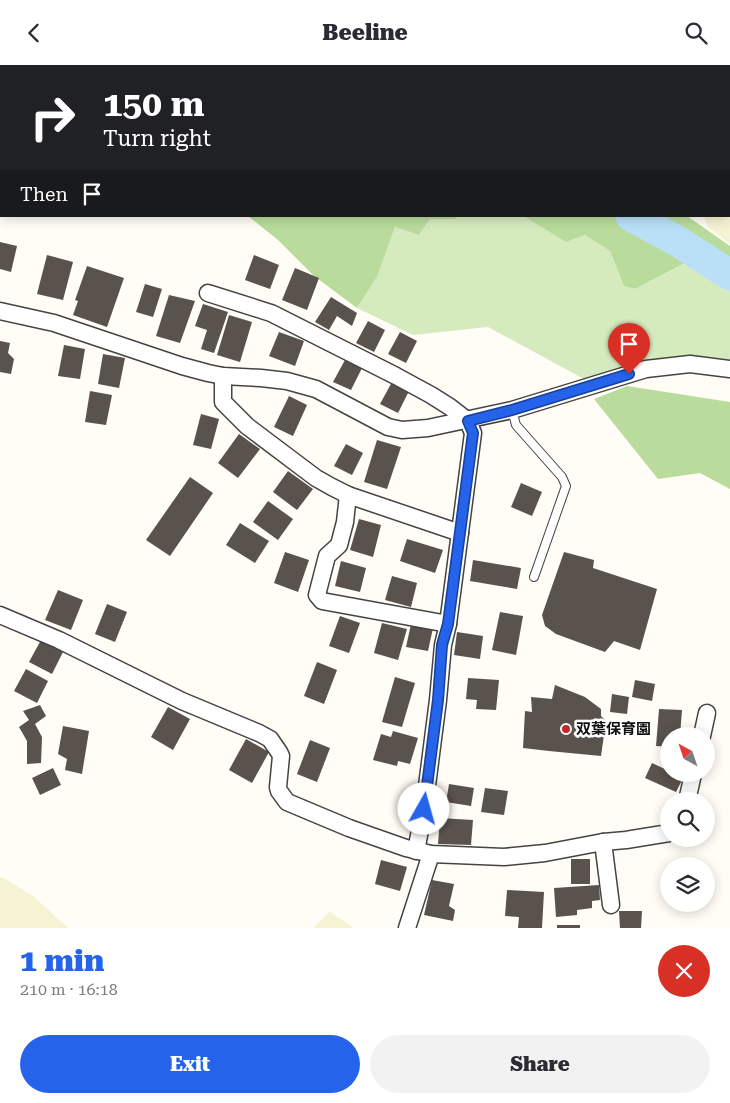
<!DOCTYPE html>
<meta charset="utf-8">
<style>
body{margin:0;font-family:"Roboto Serif","Noto Sans JP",serif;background:#f2f2f3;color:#2b2b33;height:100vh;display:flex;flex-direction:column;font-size:19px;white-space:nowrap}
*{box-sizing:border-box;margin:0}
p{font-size:16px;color:#7c7c81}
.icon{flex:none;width:28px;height:28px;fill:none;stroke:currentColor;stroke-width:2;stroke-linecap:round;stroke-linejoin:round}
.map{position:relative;height:863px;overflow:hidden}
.details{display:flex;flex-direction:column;background:#fff;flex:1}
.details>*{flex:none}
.top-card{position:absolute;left:0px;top:0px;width:730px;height:152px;box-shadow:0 2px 12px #0003;background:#202124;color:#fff;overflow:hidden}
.needle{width:32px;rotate:320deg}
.tools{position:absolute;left:660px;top:662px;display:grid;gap:10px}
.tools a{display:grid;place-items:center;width:55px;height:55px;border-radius:50%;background:#fff;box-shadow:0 2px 12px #0003;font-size:25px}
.pin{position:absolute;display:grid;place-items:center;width:42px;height:42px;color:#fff;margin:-51px -21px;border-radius:50% 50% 50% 0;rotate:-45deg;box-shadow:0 0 5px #0007}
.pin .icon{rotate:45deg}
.me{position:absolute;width:55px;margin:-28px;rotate:7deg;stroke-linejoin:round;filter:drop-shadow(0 0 4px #0008)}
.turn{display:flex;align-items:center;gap:18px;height:105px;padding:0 20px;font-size:22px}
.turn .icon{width:65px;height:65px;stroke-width:2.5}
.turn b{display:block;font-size:35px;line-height:42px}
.then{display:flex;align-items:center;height:48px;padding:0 20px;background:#0003;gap:10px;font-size:19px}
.round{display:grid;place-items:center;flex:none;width:52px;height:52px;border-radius:26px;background:#f2f2f3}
.headline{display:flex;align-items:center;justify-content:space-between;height:85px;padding:0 20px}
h1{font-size:30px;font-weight:800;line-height:38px;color:#2563eb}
.action{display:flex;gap:10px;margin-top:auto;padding:10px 20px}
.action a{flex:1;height:58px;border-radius:30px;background:#2563eb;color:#fff;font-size:20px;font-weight:800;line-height:58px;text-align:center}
.action a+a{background:#f2f2f3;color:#2b2b33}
header{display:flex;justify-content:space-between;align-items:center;height:65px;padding:0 20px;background:#fff;font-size:22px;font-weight:800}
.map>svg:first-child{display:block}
.farmland{fill:#f6f3d4}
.green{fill:#d5ebbd}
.forest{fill:#b9dc9c}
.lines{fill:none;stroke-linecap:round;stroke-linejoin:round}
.river{stroke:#b9e0f7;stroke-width:31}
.building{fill:#5a524d}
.service-casing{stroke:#444;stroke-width:10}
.minor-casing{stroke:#444;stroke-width:19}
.service{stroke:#fff;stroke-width:8}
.minor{stroke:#fff;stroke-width:16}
.route-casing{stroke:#184099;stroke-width:12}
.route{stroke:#2563eb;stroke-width:9}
.poi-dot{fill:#c4262e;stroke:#fff;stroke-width:2}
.labels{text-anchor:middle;stroke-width:5;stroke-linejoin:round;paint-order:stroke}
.poi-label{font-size:15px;font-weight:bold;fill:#111;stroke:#fff;text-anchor:start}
</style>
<header><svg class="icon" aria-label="back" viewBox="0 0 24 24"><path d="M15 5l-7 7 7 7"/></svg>Beeline<svg class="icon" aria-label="search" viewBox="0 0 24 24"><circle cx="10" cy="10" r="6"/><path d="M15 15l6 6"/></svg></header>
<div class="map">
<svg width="730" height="863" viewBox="0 0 730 863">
<rect width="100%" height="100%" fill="#fffdf5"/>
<g class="farmland">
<path d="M684,0H730V81L729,80V1H683Z"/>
<path d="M729,93L730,94V179L708,162L703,151H729Z"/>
<path d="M2,812L33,831L68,863H0V813Z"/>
<path d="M330,846V847L354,863H313Z"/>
</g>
<path class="green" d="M460,151H523L566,177L585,170L610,186L624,221L635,224L694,194L730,223V296L646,298L584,314L488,262L413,270L357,243L377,212L395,162L419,170L430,154H455Z"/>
<g class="forest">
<path d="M248,151H459L455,154H430L419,170L395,162L377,212L357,243L314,211L278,175Z"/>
<path d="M523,151H687L730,181V223L693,194L635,224L624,221L610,186L585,170L566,177Z"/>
<path d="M627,321L730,337V424L700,408L658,414L594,334Z"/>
</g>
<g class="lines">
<g class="river">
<path d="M24,0L26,1"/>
<path d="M631,151L679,177L730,210"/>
</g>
</g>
<g class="building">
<path d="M0,177L17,181L11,207L0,204Z"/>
<path d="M47,190L73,197L63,235L37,229Z"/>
<path d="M254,190L279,200L270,224L245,215Z"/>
<path d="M87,201L124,213L107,262L73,250L78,236L75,235Z"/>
<path d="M295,203L319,213L307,245L282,235Z"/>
<path d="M145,219L162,224L153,252L136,247Z"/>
<path d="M169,230L195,236L180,278L156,271Z"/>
<path d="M331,232L357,248L352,261L337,251L329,265L315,257Z"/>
<path d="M203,239L228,247L214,288L201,284L207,265L195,261Z"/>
<path d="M229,250L252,257L240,297L217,290Z"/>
<path d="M368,256L385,265L374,287L356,278Z"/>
<path d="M279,267L304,276L295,301L269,291Z"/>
<path d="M400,267L417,276L406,298L388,289Z"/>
<path d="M0,276L10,278L8,288L14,294L11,309L0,307Z"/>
<path d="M64,280L85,284L80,314L58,311Z"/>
<path d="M103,289L125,293L119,323L98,319Z"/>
<path d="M345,295L362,303L351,325L333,317Z"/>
<path d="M392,317L409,326L398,348L380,339Z"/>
<path d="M90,326L112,330L106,360L85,357Z"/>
<path d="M289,331L307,340L293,371L274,362Z"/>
<path d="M201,349L219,354L211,384L193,380Z"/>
<path d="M239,369L260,384L238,413L218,398Z"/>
<path d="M377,375L401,382L387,424L364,417Z"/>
<path d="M346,379L363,388L352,410L334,401Z"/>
<path d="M288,406L313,424L297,445L273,427Z"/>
<path d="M190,412L213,428L170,491L146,475Z"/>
<path d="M521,418L542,427L532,451L511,442Z"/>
<path d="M268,436L293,454L278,475L253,457Z"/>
<path d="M359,454L381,460L373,492L350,485Z"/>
<path d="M240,458L269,476L255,498L226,480Z"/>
<path d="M407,474L443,485L435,508L400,496Z"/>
<path d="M285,487L309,495L298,527L274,518Z"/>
<path d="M564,487L594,495L593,503L657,524L640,585L614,576L605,587L556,569L545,561L542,550Z"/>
<path d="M473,495L521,503L517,524L470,516Z"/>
<path d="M341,496L366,503L360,527L335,521Z"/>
<path d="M392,511L417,518L411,542L385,535Z"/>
<path d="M58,525L83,535L71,565L45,555Z"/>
<path d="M107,539L127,547L115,577L95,569Z"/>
<path d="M500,547L523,551L516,590L492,585Z"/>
<path d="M340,551L360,558L349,588L329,581Z"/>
<path d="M382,558L407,564L398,595L374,588Z"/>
<path d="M411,559L433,563L428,586L406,582Z"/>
<path d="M457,567L483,571L480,594L454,590Z"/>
<path d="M41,575L63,587L52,609L29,597Z"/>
<path d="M317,597L337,605L324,639L304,631Z"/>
<path d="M26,604L48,616L37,638L14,626Z"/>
<path d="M395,612L415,618L402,662L382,657Z"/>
<path d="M468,613L499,615L496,645L476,644L477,635L466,634Z"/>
<path d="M635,615L655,619L652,636L632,632Z"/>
<path d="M555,620L585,632L601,644V651L606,656L601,691L549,686L523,683L525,646L532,647L531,632L552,634Z"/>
<path d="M612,629L629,632L627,649L610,647Z"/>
<path d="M40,640L46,651L35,659L42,672L41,698L27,699V676L19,662L29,655L23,646Z"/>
<path d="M168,642L190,654L173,685L151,672Z"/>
<path d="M659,644L682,645L680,671H669V682L656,681Z"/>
<path d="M63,661L89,666L82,709L65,705L67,694L58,689Z"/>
<path d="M393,666L418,673L410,699L398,696L397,701L373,695L381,669L391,672Z"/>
<path d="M246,674L269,687L252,718L229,705Z"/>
<path d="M310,675L330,683L317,717L297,709Z"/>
<path d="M652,698L669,706V709H674L683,713L676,727L645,713Z"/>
<path d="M53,703L61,720L40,730L32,713Z"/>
<path d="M449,719L474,723L471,741L446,737Z"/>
<path d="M485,723L508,726L504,750L481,747Z"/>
<path d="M440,753L473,755L471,780L438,779Z"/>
<rect x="571" y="794" width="19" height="25"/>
<path d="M381,795L407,802L400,826L375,819Z"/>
<path d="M432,815L454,819L449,841L455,845L453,856L424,850Z"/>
<path d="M599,820L600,835L592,836V843L577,845V850L556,852L554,823Z"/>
<path d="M507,825L544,827L542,863H518L519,852L505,851Z"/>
<path d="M619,846H642L641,863H620Z"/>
<rect x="557" y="860" width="23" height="3"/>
</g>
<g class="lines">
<defs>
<path id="service" d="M512,345L516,360L562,412L566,421L534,512"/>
<g id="minor">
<path d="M151,0L152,1"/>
<path d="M360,1V0"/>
<path d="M208,228L271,248L396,311L431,330L450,342L468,356L473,368L448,559L443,580L438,635L424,744L416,786"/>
<path d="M0,246L54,258L182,301L208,308L223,311L261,313L287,316L316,324L388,362L402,365L428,363L512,345L646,304L690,299L730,304"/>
<path d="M223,311V337L247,361L316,413L332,422L348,430L460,468"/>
<path d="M348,430L345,457L339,480L327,491L317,530L322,536L448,559"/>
<path d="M0,550L59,575L182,636L259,668L270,674L279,687L281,691L278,722L279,726L287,737L349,763L406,783L431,789L504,792L545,788L603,777L611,840"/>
<path d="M702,671L707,648"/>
<path d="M687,736L693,709"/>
<path d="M603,777L626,775L669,768"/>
<path d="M407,863L431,789"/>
</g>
</defs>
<use href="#service" class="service-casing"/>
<use href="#minor" class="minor-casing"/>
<use href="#service" class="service"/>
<use href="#minor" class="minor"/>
</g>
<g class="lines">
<defs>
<path id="route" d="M424,744L438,635L442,580L448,559L473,368L468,356L512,345L629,309"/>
</defs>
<use href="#route" class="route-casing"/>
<use href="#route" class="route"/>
</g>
<circle class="poi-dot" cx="566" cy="664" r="5"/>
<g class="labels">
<g class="poi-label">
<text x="576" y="669">双葉保育園</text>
</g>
</g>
</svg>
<div class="tools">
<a><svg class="needle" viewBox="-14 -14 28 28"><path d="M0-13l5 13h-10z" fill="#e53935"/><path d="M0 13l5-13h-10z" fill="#7c7c81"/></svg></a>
<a><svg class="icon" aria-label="search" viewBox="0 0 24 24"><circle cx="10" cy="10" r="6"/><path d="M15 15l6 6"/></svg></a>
<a><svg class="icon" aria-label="layers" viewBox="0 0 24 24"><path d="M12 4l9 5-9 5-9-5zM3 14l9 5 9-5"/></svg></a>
</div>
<div class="pin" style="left:629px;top:309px;background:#d93025"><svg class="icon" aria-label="arrive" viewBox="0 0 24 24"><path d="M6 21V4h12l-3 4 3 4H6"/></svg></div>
<svg class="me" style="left:424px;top:744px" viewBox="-20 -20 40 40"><circle r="19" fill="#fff"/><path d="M0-13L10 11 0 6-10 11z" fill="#2563eb"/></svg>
<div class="top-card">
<div class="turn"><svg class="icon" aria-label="right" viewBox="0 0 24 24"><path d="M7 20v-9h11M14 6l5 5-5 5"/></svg><div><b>150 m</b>Turn right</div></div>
<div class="then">Then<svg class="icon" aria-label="arrive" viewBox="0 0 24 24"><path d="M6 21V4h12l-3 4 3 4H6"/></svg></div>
</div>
</div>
<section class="details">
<div class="headline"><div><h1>1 min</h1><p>210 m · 16:18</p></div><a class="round" style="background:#d93025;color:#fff"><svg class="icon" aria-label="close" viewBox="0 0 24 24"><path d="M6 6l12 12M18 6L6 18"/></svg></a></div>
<div class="action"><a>Exit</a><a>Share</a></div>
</section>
